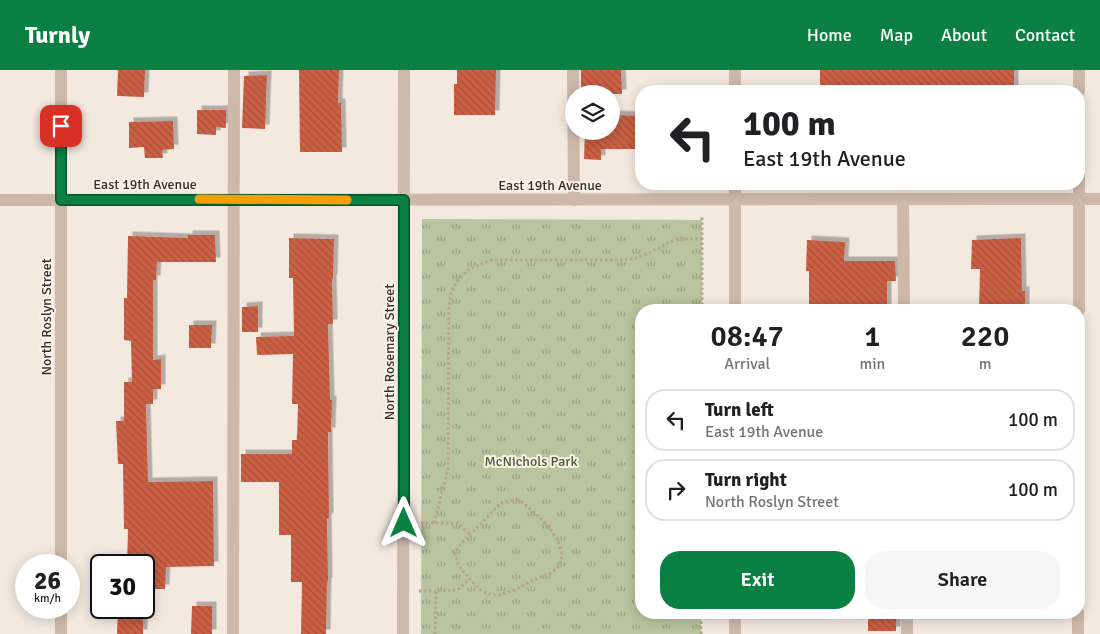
<!DOCTYPE html>
<style>
body{margin:0;font-family:Signika,sans-serif;background:#f6f6f6;color:#202124;height:100vh;display:flex;flex-direction:column;font-size:19px;white-space:nowrap}
*{box-sizing:border-box;margin:0}
p{font-size:16px;color:#757577}
.icon{flex:none;width:28px;height:28px;fill:none;stroke:currentColor;stroke-width:2;stroke-linecap:round;stroke-linejoin:round}
.map{position:relative;flex:1;overflow:hidden}
.drawer{position:absolute;left:635px;top:234px;width:450px;height:315px;display:flex;flex-direction:column;background:#fff;border-radius:20px;box-shadow:0 2px 12px #0003}
.drawer>*{flex:none}
.hud{position:absolute;left:635px;top:15px;width:450px;height:105px;border-radius:20px;box-shadow:0 2px 12px #0003;background:#fff;color:#202124;overflow:hidden}
.fabs{position:absolute;left:565px;top:15px;display:grid;gap:10px}
.fabs a{display:grid;place-items:center;width:55px;height:55px;border-radius:50%;background:#fff;box-shadow:0 2px 12px #0003;font-size:25px}
.speed{position:absolute;left:15px;top:484px;display:flex;gap:10px;font-size:25px;font-weight:700;text-align:center}
.speed>*{display:grid;place-content:center;width:65px;height:65px;border-radius:50%;background:#fff;box-shadow:0 2px 12px #0003;line-height:1}
.speed small{font-size:12px;font-weight:400}
.speed .limit{border:2px solid #111;border-radius:8px;background:#fff;color:#111}
.pin{position:absolute;display:grid;place-items:center;width:42px;height:42px;color:#fff;margin:-21px;border-radius:10px;box-shadow:0 2px 8px #0006}
.me{position:absolute;width:55px;margin:-28px;rotate:0deg;stroke-linejoin:round;filter:drop-shadow(0 0 4px #0008)}
.turn{display:flex;align-items:center;gap:18px;height:105px;padding:0 25px;font-size:22px}
.turn .icon{width:65px;height:65px;stroke-width:2.5}
.turn b{display:block;font-size:35px;line-height:42px}
.eta{display:flex;justify-content:space-evenly;align-items:center;height:85px;text-align:center}
.eta b{font-size:30px;font-weight:600;line-height:35px}
.primary-button{display:flex;gap:10px;margin-top:auto;padding:10px 25px}
.primary-button a{flex:1;height:58px;border-radius:20px;background:#0b8043;color:#fff;font-size:20px;font-weight:600;line-height:58px;text-align:center}
.primary-button a+a{background:#f6f6f6;color:#202124}
ul{padding:0;list-style:none}
li{display:flex;align-items:center;gap:15px;height:62px;margin:0 10px 8px;padding:0 15px;border:2px solid #e0e0e0;border-radius:20px}
li div{flex:1}
li b{display:block;font-size:19px}
li em{font-style:normal}
header{display:flex;align-items:center;gap:30px;box-sizing:border-box;height:70px;padding:0 25px;background:#0b8043;color:#fff}
header strong{font-size:24px}
nav{display:flex;gap:28px;margin-inline-start:auto;font-size:18px}
.map>svg:first-child{display:block}
.park{fill:url(#park-tufts)}
.building{fill:url(#building-back-hatch);filter:url(#shadow)}
.lines{fill:none;stroke-linecap:round;stroke-linejoin:round}
.path{stroke:#b9a294;stroke-width:3;stroke-dasharray:2.5 2.5;stroke-linecap:butt}
.service{stroke:#cdb9aa;stroke-width:12}
.minor{stroke:#cdb9aa;stroke-width:12}
.tertiary{stroke:#cdb9aa;stroke-width:12}
.route-casing{stroke:#07532c;stroke-width:12}
.route{stroke:#0b8043;stroke-width:9}
.slow{stroke:#f59e0b;stroke-width:9}
.labels{text-anchor:middle;stroke-width:4;stroke-linejoin:round;paint-order:stroke}
.street-label{font-size:14px;fill:#3a2e2a;stroke:#fbf4ec}
.park-label{font-size:14px;fill:#4b5a2c;stroke:#fbf4ec}
</style>
<header>
<strong>Turnly</strong>
<nav><a>Home</a><a>Map</a><a>About</a><a>Contact</a></nav>
</header>
<div class="map">
<svg width="1100" height="564" viewBox="0 0 1100 564">
<defs>
<pattern id="park-tufts" width="24" height="20" patternUnits="userSpaceOnUse" patternTransform="scale(1.25)"><rect width="24" height="20" fill="#b9c59e"/><path d="M3 7l-1-3M5 7V3M7 7l1-3M15 17l-1-3M17 17v-4M19 17l1-3" fill="none" stroke="#97a081"/></pattern>
<pattern id="building-back-hatch" width="6" height="6" patternUnits="userSpaceOnUse" patternTransform="scale(1.25)"><rect width="6" height="6" fill="#cc6045"/><path d="M-1 5l2 2M0 0l6 6M5-1l2 2" fill="none" stroke="#a7503a"/></pattern>
<filter id="shadow"><feDropShadow dx="4.5" dy="-4.5" stdDeviation="0" flood-color="#0004"/></filter>
</defs>
<rect width="100%" height="100%" fill="#f4e9df"/>
<path class="park" d="M422,149L702,150V240H641V542L701,543V564H421Z"/>
<g class="building">
<path d="M118,0H145L144,27L117,26Z"/>
<path d="M299,0H339L338,33H341L342,82H300Z"/>
<path d="M457,0H496L495,45H454V14H457Z"/>
<path d="M581,0H621L622,24H581Z"/>
<rect x="820" y="0" width="194" height="21"/>
<path d="M267,5L265,59L242,58L244,6Z"/>
<path d="M197,40H226V58L216,57V65L197,64Z"/>
<path d="M611,45L641,46V79H601V90L584,89L585,61H611Z"/>
<path d="M173,51L174,79L162,80L163,88H145L144,77L129,78V52Z"/>
<path d="M188,165H215L216,192H157L156,210H153V290L161,289V319H153V334H146L148,412L213,411L214,496L166,497L165,519H144V495H127L128,459H124L123,394H118L116,351H124V312H132L131,271L124,270V228H127L128,166L188,168Z"/>
<path d="M289,168L334,169L333,209H332L333,254H328L330,330H332L331,362H328L329,448H327L328,512H327L326,564H301L302,512H291V465H279V412H241V384H292V370H297L298,334H292L293,284L257,285L256,267L294,266L293,208H289Z"/>
<path d="M1021,168L1022,221H1025V240H979L980,199H971L972,170Z"/>
<path d="M807,170L845,172L844,191H895L896,211H887V240H809V201H806Z"/>
<path d="M258,236V262H242V237Z"/>
<path d="M189,255H212L211,278H189Z"/>
<path d="M192,536H212V564H191Z"/>
<path d="M118,538H143V564H117Z"/>
<rect x="868" y="542" width="28" height="19"/>
</g>
<g class="lines">
<g class="path">
<path d="M702,240V146"/>
<path d="M517,429C534,440 575,476 557,498C552,504 541,507 534,510C518,517 498,533 481,520C477,517 473,512 470,509C462,500 457,495 455,483L461,474L501,433Z"/>
<path d="M421,453H459L470,465"/>
<path d="M434,453L448,399L449,239L451,223L457,211L468,200L490,190H610L633,189L647,184L676,169H702"/>
<path d="M419,521H436"/>
<path d="M435,564L436,521L457,520L470,509"/>
<path d="M701,564V542"/>
</g>
<g class="service">
<path d="M573,0L574,130"/>
<path d="M903,130L904,240"/>
<path d="M907,542V564"/>
<path d="M233,564L234,0"/>
</g>
<g class="minor">
<path d="M1079,0V21"/>
<path d="M0,130L1100,129"/>
<path d="M1079,240V70"/>
<path d="M61,495V0"/>
<path d="M61,564V538"/>
<path d="M403,564L404,0"/>
<path d="M1078,564V542"/>
</g>
<g class="tertiary">
<path d="M735,0V21"/>
<path d="M735,240V114"/>
<path d="M735,564V542"/>
</g>
</g>
<g class="lines">
<defs>
<path id="route" d="M61,56V130H404V453"/>
</defs>
<use href="#route" class="route-casing"/>
<use href="#route" class="route"/>
<path class="slow" d="M199,129L347,130"/>
</g>
<g class="labels">
<g class="street-label">
<text x="145" y="119">East 19th Avenue</text>
<text x="550" y="120">East 19th Avenue</text>
<text transform="translate(46 247) rotate(-90)" y="5">North Roslyn Street</text>
<text transform="translate(389 282) rotate(-90)" y="5">North Rosemary Street</text>
</g>
<g class="park-label">
<text x="531" y="396">McNichols Park</text>
</g>
</g>
</svg>
<div class="fabs">
<a><svg class="icon" aria-label="layers" viewBox="0 0 24 24"><path d="M12 4l9 5-9 5-9-5zM3 14l9 5 9-5"/></svg></a>
</div>
<div class="speed"><div>26<small>km/h</small></div><div class="limit">30</div></div>
<div class="pin" style="left:61px;top:56px;background:#d93025"><svg class="icon" aria-label="arrive" viewBox="0 0 24 24"><path d="M6 21V4h12l-3 4 3 4H6"/></svg></div>
<svg class="me" style="left:404px;top:453px" viewBox="-20 -20 40 40"><path d="M0-17L14 15 0 8-14 15z" fill="#0b8043" stroke="#fff" stroke-width="4"/></svg>
<div class="hud">
<div class="turn"><svg class="icon" aria-label="left" viewBox="0 0 24 24"><path d="M17 20v-9H6M10 6l-5 5 5 5"/></svg><div><b>100 m</b>East 19th Avenue</div></div>
</div>
<section class="drawer">
<div class="eta">
<div><b>08:47</b><p>Arrival</p></div>
<div><b>1</b><p>min</p></div>
<div><b>220</b><p>m</p></div>
</div>
<ul>
<li><svg class="icon" aria-label="left" viewBox="0 0 24 24"><path d="M17 20v-9H6M10 6l-5 5 5 5"/></svg><div><b>Turn left</b><p>East 19th Avenue</p></div><em>100 m</em></li>
<li><svg class="icon" aria-label="right" viewBox="0 0 24 24"><path d="M7 20v-9h11M14 6l5 5-5 5"/></svg><div><b>Turn right</b><p>North Roslyn Street</p></div><em>100 m</em></li>
</ul>
<div class="primary-button"><a>Exit</a><a>Share</a></div>
</section>
</div>
